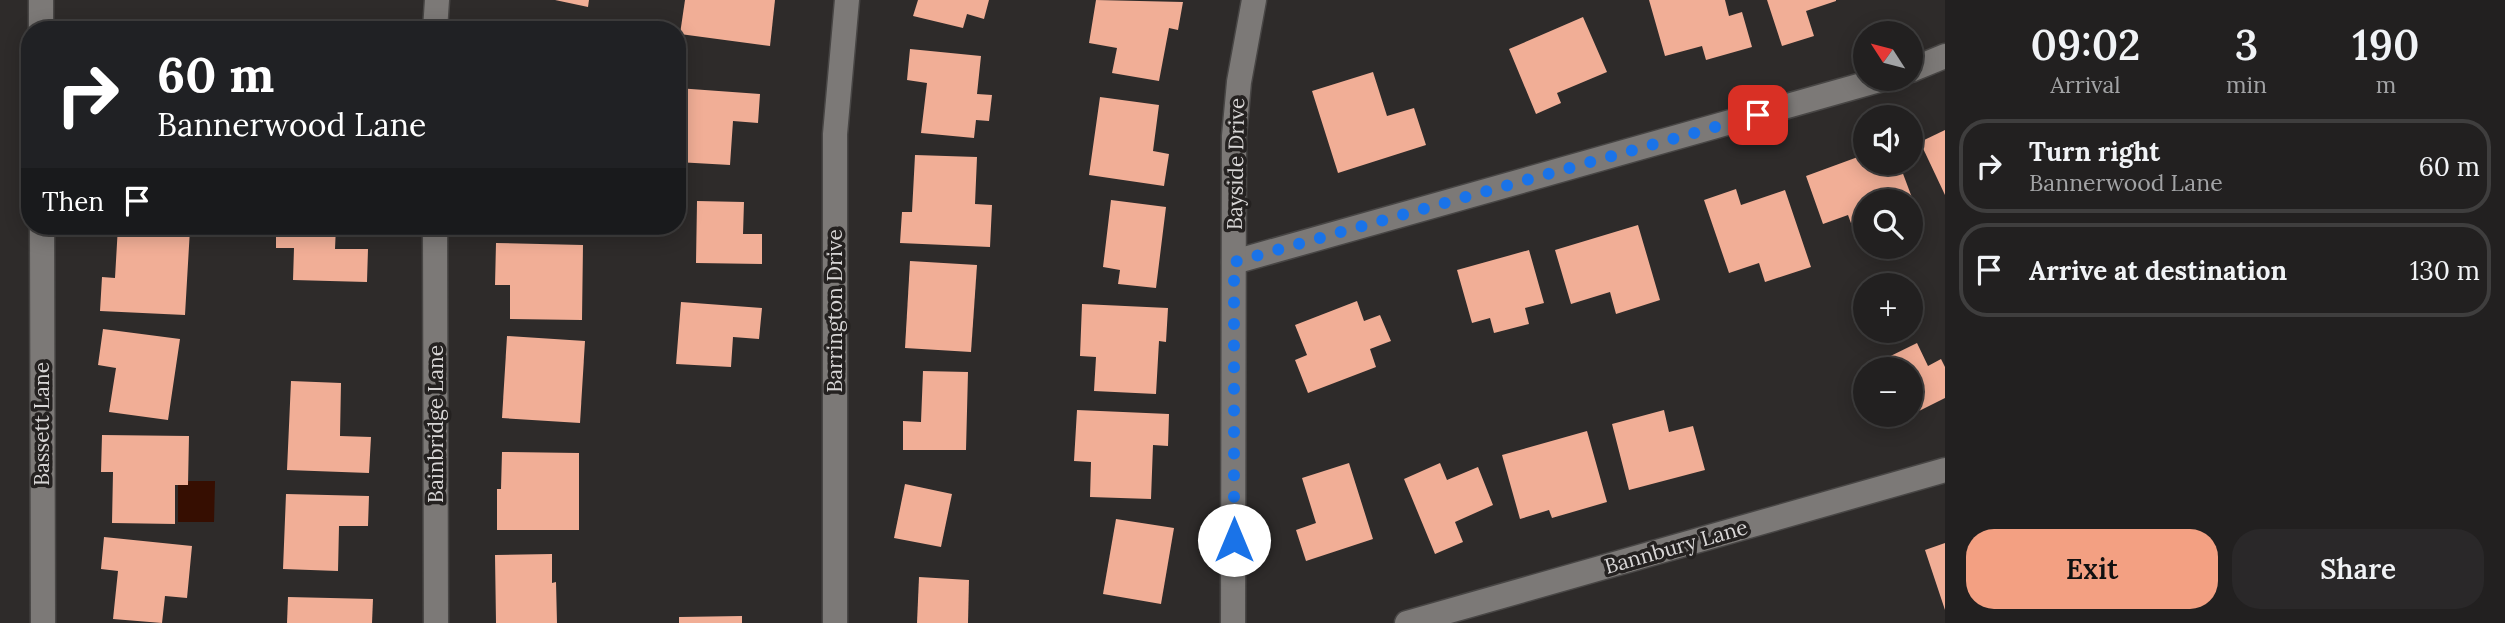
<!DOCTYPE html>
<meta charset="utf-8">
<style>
body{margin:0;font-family:Lora,serif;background:#2a2829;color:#f1f3f6;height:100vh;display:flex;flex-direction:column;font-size:26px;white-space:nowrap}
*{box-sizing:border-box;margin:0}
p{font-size:23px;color:#a2a3a5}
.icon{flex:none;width:38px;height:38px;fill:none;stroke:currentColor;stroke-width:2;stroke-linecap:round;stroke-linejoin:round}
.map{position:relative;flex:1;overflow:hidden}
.panel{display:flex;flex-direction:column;background:#222020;width:560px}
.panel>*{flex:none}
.hud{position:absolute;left:21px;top:21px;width:665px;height:214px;border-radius:28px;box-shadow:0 4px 18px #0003,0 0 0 2px #3f3e3e;background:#202124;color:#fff;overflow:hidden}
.needle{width:46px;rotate:306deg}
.tools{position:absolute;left:1853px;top:21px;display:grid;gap:14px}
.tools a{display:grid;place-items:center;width:70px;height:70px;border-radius:50%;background:#222020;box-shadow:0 4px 18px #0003,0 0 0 2px #3f3e3e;font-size:35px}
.pin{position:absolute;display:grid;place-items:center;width:60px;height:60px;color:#fff;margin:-30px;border-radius:14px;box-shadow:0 4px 10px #0006}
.me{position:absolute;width:77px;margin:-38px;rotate:0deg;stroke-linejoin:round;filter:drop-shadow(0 0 5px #0008)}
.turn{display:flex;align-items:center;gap:24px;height:147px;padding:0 21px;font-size:32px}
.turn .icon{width:91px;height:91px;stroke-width:2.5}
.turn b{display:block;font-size:49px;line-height:60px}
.then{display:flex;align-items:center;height:66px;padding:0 21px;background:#0003;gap:14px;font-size:26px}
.eta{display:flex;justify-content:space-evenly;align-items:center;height:119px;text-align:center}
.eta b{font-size:42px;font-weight:600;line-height:49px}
.cta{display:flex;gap:14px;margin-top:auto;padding:14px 21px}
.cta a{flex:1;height:80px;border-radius:28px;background:#f3a082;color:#111;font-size:28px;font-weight:600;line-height:80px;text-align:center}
.cta a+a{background:#2a2829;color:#f1f3f6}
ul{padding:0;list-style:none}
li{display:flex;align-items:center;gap:21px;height:94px;margin:0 14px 10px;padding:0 7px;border:4px solid #3f3e3e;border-radius:28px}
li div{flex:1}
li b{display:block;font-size:26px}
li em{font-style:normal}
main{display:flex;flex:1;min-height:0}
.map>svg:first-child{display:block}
.water{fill:#360e01}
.building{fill:#f1ae96}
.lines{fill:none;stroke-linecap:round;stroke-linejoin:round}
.minor-casing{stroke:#484645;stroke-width:27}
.minor{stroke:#7c7977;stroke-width:24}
.route{stroke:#1a73e8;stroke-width:12;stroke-dasharray:0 21.6}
.labels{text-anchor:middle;stroke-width:7;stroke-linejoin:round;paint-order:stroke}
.street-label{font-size:21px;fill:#d8d6d6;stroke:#242120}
</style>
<main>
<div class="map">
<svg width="1945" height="623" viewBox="0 0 1945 623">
<rect width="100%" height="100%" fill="#2e2b2a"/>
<path class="water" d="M178,481H215L214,522H178Z"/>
<g class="building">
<path d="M555,0H589L588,7Z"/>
<path d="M685,0H775L770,46L680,34Z"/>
<path d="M918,0H989L984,19L967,14L963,28L913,16Z"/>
<path d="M1096,0L1183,2L1178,30L1169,28L1159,81L1112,73L1117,48L1089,43Z"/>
<path d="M1649,0H1725L1729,16L1742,12L1752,47L1706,60L1702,46L1665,56Z"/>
<path d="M1767,0H1836V1L1806,11L1814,36L1782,46Z"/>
<path d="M1583,17L1607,72L1557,93L1561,103L1536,114L1509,49Z"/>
<path d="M102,21L187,24L186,30H102Z"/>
<path d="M910,49L981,56L977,94L992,95L989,121L976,120L974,138L921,133L927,83L907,80Z"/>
<path d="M1373,72L1387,116L1414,108L1426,145L1338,173L1312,91Z"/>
<path d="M677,88L760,94L758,123L733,121L730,165L677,162Z"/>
<path d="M1100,97L1159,105L1153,151L1169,154L1164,186L1089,175Z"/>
<path d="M1945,130V195L1920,142Z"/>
<path d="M1866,154V163H1899L1917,211L1911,213V201H1866V230L1855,234L1848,215L1823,224L1806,176Z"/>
<path d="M915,155L977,157L975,204L992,205L990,247L900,243L902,212H912Z"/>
<path d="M1736,189L1741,205L1785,190L1811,267L1765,282L1759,263L1729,273L1704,200Z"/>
<path d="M1111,200L1166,207L1156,288L1118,284L1120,270L1103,267Z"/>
<path d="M697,201L744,202L743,234H762V264L696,263Z"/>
<path d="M1638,225L1660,300L1616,314L1610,292L1571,304L1555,250Z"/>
<path d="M118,226L190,229L185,315L100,311L102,277L115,278Z"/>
<path d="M276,226H336L335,249H368L367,282L293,280L294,248H276Z"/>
<path d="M496,243L583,245L582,320L510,319V285H495Z"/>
<path d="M1529,250L1544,303L1525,308L1529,324L1494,333L1490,318L1472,323L1457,270Z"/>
<path d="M910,261L977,265L971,352L905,348Z"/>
<path d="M1357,301L1364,321L1380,315L1391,341L1370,349L1376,367L1308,393L1295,360L1307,355L1295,325Z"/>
<path d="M681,302L762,308L759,339L733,337L731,367L676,364Z"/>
<path d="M1082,304L1168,308L1166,342L1159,341L1156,394L1094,391L1096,357L1080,356Z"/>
<path d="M103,329L180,339L168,420L109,412L116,368L98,365Z"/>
<path d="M507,336L585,341L580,423L502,418Z"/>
<path d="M1917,343L1928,366L1941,359L1945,367V398L1911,415V369H1866V382L1860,371Z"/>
<path d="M923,371L968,372L966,450H903V421L921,422Z"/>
<path d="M291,381L341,383L340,436L371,437L369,473L287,470Z"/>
<path d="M1077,410L1169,414L1168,446L1153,445L1151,499L1090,497L1091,462L1074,461Z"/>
<path d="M1664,410L1669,432L1693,426L1705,470L1629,490L1612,424Z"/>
<path d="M1881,415H1911L1887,426Z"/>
<path d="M1587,431L1607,502L1552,518L1549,510L1520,519L1502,455Z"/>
<path d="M102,435L189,436L188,485H175V524L112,523L113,472H101Z"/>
<path d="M502,452L579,453V530H497V489H501Z"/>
<path d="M1349,463L1373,539L1306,561L1296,530L1316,523L1302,478Z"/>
<path d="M1440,463L1447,480L1478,467L1493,505L1455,522L1463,542L1435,554L1404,479Z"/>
<path d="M905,484L952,494L941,547L894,538Z"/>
<path d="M286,494L369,496L368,526H339L338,571L283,569Z"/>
<path d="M1116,519L1174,528L1161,604L1103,594Z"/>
<path d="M104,537L192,546L187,598L165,596L162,623L113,619L118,571L101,569Z"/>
<path d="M1945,543V610L1925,550Z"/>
<path d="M552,554V583L556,582L557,623H496L495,555Z"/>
<path d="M919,577L969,580L968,623H917Z"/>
<path d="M288,597L373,599L372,623H287Z"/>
<path d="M742,616V623H679V617Z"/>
</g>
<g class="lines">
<defs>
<g id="minor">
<path d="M41,0V30"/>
<path d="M435,30L437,0"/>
<path d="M1911,70L1945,56"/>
<path d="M42,226L43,623"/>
<path d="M435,226L436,623"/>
<path d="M1234,262L1883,79"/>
<path d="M835,623V134L847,0"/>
<path d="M1233,623L1234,136L1239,82L1254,0"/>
<path d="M1407,623L1945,470"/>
</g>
</defs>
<use href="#minor" class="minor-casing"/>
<use href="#minor" class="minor"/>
</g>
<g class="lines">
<path class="route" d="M1234,540V262L1758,115"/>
</g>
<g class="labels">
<g class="street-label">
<text transform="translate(1236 164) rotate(-89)" y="7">Bayside Drive</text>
<text transform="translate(835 311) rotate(-90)" y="7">Barrington Drive</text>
<text transform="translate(42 424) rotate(-90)" y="7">Bassett Lane</text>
<text transform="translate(436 424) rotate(-90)" y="7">Bainbridge Lane</text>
<text transform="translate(1676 547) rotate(-16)" y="7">Bannbury Lane</text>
</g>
</g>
</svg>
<div class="tools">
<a><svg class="needle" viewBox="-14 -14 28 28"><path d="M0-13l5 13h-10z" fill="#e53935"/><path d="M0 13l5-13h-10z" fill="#a2a3a5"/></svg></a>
<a><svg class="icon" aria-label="sound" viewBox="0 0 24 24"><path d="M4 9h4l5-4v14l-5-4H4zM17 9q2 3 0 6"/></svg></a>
<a><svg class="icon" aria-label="search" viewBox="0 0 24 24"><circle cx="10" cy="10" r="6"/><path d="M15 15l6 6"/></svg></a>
<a>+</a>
<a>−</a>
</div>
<div class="pin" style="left:1758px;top:115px;background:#d93025"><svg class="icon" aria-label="arrive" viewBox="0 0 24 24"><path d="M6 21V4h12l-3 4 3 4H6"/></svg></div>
<svg class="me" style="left:1234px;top:540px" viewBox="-20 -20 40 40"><circle r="19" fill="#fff"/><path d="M0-13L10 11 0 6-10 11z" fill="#1a73e8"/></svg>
<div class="hud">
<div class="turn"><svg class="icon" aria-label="right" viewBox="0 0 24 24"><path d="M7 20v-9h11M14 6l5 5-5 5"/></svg><div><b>60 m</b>Bannerwood Lane</div></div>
<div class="then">Then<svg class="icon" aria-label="arrive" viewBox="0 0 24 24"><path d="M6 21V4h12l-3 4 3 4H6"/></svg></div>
</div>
</div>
<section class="panel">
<div class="eta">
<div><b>09:02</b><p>Arrival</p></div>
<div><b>3</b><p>min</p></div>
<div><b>190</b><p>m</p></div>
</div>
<ul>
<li><svg class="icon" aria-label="right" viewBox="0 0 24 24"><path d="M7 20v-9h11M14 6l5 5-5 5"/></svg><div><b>Turn right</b><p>Bannerwood Lane</p></div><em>60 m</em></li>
<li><svg class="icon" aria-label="arrive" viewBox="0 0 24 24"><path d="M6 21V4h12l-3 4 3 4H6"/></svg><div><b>Arrive at destination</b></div><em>130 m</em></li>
</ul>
<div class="cta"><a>Exit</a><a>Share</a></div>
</section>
</main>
